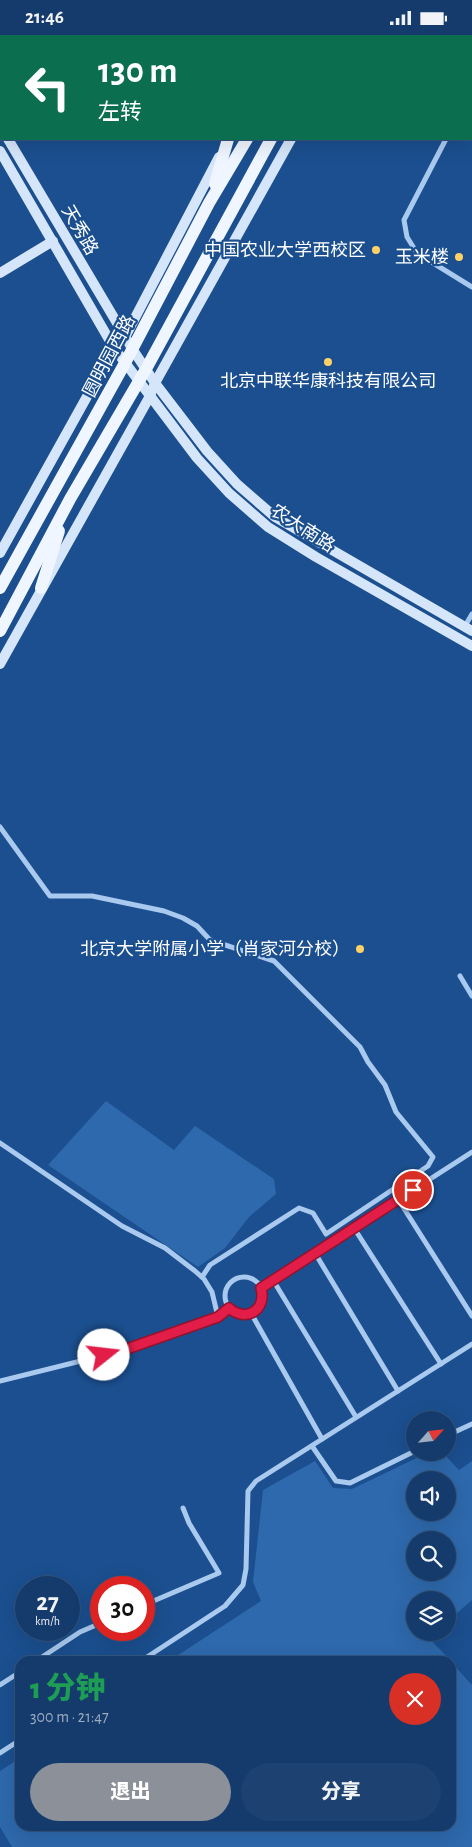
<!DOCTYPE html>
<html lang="zh">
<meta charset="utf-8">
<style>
body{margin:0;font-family:"Alegreya Sans","Noto Sans SC",sans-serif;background:#1d4271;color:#f1f3f6;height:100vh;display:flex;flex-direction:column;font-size:19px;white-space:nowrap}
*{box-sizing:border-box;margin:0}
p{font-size:16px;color:#9dadc1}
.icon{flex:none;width:28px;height:28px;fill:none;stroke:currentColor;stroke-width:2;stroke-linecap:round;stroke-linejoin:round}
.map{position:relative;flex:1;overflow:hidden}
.details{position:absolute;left:15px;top:1621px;width:441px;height:175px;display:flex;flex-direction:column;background:#143b6b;border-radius:15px;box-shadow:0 5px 20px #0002,0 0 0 1px #33557e}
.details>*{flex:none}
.top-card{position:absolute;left:0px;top:0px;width:472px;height:105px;box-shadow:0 5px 20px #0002,0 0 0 1px #33557e;background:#0b6e4f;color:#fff;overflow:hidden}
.needle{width:32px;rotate:63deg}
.fabs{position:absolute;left:406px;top:1376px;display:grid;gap:10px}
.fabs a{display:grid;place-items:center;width:50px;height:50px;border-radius:50%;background:#143b6b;box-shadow:0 5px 20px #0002,0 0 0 1px #33557e;font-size:25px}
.speed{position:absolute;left:15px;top:1541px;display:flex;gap:10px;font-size:25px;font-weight:700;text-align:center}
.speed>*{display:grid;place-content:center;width:65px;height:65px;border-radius:50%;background:#143b6b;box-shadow:0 5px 20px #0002,0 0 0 1px #33557e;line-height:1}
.speed small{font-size:12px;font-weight:400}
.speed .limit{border:8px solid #d22;background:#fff;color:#111}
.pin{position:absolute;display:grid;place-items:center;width:42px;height:42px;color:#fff;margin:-21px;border:2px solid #fff;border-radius:50%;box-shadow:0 1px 5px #0007}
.me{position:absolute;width:55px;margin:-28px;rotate:74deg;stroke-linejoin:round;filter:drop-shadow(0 0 4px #0008)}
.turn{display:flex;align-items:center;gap:18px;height:105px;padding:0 15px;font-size:22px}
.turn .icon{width:65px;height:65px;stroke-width:2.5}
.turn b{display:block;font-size:35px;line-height:42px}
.round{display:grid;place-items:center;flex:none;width:52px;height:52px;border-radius:26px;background:#1d4271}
.overview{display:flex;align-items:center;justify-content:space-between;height:85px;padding:0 15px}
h1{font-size:30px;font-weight:800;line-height:38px;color:#1e9e55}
.primary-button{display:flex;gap:10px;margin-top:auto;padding:10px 15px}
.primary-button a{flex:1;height:58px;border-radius:30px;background:#8c9099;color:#fff;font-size:20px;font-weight:800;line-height:58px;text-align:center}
.primary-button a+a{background:#1d4271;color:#f1f3f6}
.status{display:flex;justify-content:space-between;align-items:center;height:35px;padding:0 25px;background:#143b6b;direction:ltr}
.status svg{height:14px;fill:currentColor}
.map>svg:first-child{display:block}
.green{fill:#2e69ad;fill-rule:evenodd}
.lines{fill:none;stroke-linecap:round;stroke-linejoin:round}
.street{stroke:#a9c9ee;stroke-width:5}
.secondary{stroke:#d6e6fa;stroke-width:10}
.primary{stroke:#f0f6ff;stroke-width:12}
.route-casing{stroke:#92132f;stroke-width:12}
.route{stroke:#e11d48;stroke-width:9}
.poi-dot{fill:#ffd166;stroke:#1b4f8f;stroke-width:2}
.labels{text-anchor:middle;stroke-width:4.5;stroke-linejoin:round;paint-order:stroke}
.street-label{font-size:18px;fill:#fff;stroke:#1b4f8f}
.poi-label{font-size:18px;fill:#fff;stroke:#1b4f8f;text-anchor:end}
</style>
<div class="status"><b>21:46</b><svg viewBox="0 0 49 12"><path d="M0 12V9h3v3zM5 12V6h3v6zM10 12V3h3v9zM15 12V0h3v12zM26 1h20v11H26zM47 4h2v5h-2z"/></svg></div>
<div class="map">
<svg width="472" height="1812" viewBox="0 0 472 1812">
<rect width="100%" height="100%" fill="#1b4f8f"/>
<g class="green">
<path d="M106,1066L174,1115L195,1091L274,1144L276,1159L249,1182L225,1213L198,1232L48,1130Z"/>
<path d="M427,1418H443L459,1435L472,1426V1565L448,1586V1565H415V1598H433L428,1602L451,1626H169L261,1566L253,1547L263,1455L315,1426L333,1453L352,1454ZM415,1445H448V1478H415ZM415,1505H448V1538H415Z"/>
<path d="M451,1627L472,1650V1812H12L0,1792V1736L20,1723V1791H451Z"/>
</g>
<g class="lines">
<g class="street">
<path d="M428,0L430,1"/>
<path d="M471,25H472"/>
<path d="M471,54L472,52"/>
<path d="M471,76H472"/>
<path d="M446,104L404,185L407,202L417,218L472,252"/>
<path d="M465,591L472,579"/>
<path d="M0,792L50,861H92L164,876L183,883L197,891L210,905L274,926L360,1012L368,1027L385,1050L396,1077L433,1122L428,1131L326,1199L313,1178L299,1173L210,1230L202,1242"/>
<path d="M460,941L472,961"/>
<path d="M0,1108L122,1191L165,1213L195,1236L204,1244L212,1257L218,1282L121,1316L0,1346"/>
<path d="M398,1164L472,1281"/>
<path d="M354,1193L441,1329"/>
<path d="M315,1218L398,1356"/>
<circle cx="244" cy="1261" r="19"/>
<path d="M273,1245L356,1382"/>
<path d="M261,1253L472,1117"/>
<path d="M251,1278L322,1404"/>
<path d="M218,1282L229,1273"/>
<path d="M448,1400L472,1389"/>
<path d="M312,1411L336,1446L350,1448L415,1416"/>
<path d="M144,1570L219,1538L189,1488L183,1473"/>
<path d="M36,1626L80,1597L101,1588"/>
<path d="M141,1626L225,1571L243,1550L246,1534L248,1456L256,1446L472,1309"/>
<path d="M0,1650L20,1637"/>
<path d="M0,1718L20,1705"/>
</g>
<g class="secondary">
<path d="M285,1L286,0"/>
<path d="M349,1V0"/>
<path d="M0,90L1,92"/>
<path d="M8,104L133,315L155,348L207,416L237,449L275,482L472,596"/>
<path d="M0,116L114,313L197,423L229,458L268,492L316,522L472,611"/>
<path d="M0,238L53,206"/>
<path d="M0,518L114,313L125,302L219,122"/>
<path d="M0,629L150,361L155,348L291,104"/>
</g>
<g class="primary">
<path d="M301,1L302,0"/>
<path d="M314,1L315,0"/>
<path d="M328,1L329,0"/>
<path d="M215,149L228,104"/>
<path d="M0,553L125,328L209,168L247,104"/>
<path d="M41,553L59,496"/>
<path d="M0,596L70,464L146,334L271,104"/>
</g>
</g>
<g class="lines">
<defs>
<path id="route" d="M104,1320L121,1316L218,1282L229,1273C246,1288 267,1275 261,1253L413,1155"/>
</defs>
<use href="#route" class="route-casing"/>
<use href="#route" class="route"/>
</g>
<g class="poi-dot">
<circle cx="376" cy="215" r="5"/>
<circle cx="459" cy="222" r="5"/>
<circle cx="328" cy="327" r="5"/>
<circle cx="360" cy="914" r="5"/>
</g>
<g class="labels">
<g class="street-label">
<text transform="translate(80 195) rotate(60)" y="6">天秀路</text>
<text transform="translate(109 321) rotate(-62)" y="6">圆明园西路</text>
<text transform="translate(303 493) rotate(33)" y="6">农大南路</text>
</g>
<g class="poi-label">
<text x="366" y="221">中国农业大学西校区</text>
<text x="449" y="228">玉米楼</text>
<text x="328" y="352" text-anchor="middle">北京中联华康科技有限公司</text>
<text x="350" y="920">北京大学附属小学（肖家河分校）</text>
</g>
</g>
</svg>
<div class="fabs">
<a><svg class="needle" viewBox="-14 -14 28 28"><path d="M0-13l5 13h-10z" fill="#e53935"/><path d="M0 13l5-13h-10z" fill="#9dadc1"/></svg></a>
<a><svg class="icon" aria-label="sound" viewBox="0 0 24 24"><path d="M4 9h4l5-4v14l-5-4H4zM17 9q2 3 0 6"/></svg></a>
<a><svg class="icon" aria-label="search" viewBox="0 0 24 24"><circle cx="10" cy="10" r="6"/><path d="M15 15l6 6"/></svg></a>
<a><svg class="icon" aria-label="layers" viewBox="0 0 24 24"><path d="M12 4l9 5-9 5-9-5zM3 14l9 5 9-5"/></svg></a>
</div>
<div class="speed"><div>27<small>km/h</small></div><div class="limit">30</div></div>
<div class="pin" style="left:413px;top:1155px;background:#d93025"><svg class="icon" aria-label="arrive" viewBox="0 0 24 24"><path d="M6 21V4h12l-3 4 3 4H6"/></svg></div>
<svg class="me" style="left:104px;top:1320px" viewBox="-20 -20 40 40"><circle r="19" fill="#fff"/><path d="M0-13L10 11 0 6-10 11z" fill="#e11d48"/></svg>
<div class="top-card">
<div class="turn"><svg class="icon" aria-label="left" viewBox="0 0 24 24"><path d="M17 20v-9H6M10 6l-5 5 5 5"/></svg><div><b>130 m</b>左转</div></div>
</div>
<section class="details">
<div class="overview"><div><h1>1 分钟</h1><p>300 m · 21:47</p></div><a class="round" style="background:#d93025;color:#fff"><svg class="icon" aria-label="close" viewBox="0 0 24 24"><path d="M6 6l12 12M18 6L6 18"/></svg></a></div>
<div class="primary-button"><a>退出</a><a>分享</a></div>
</section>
</div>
